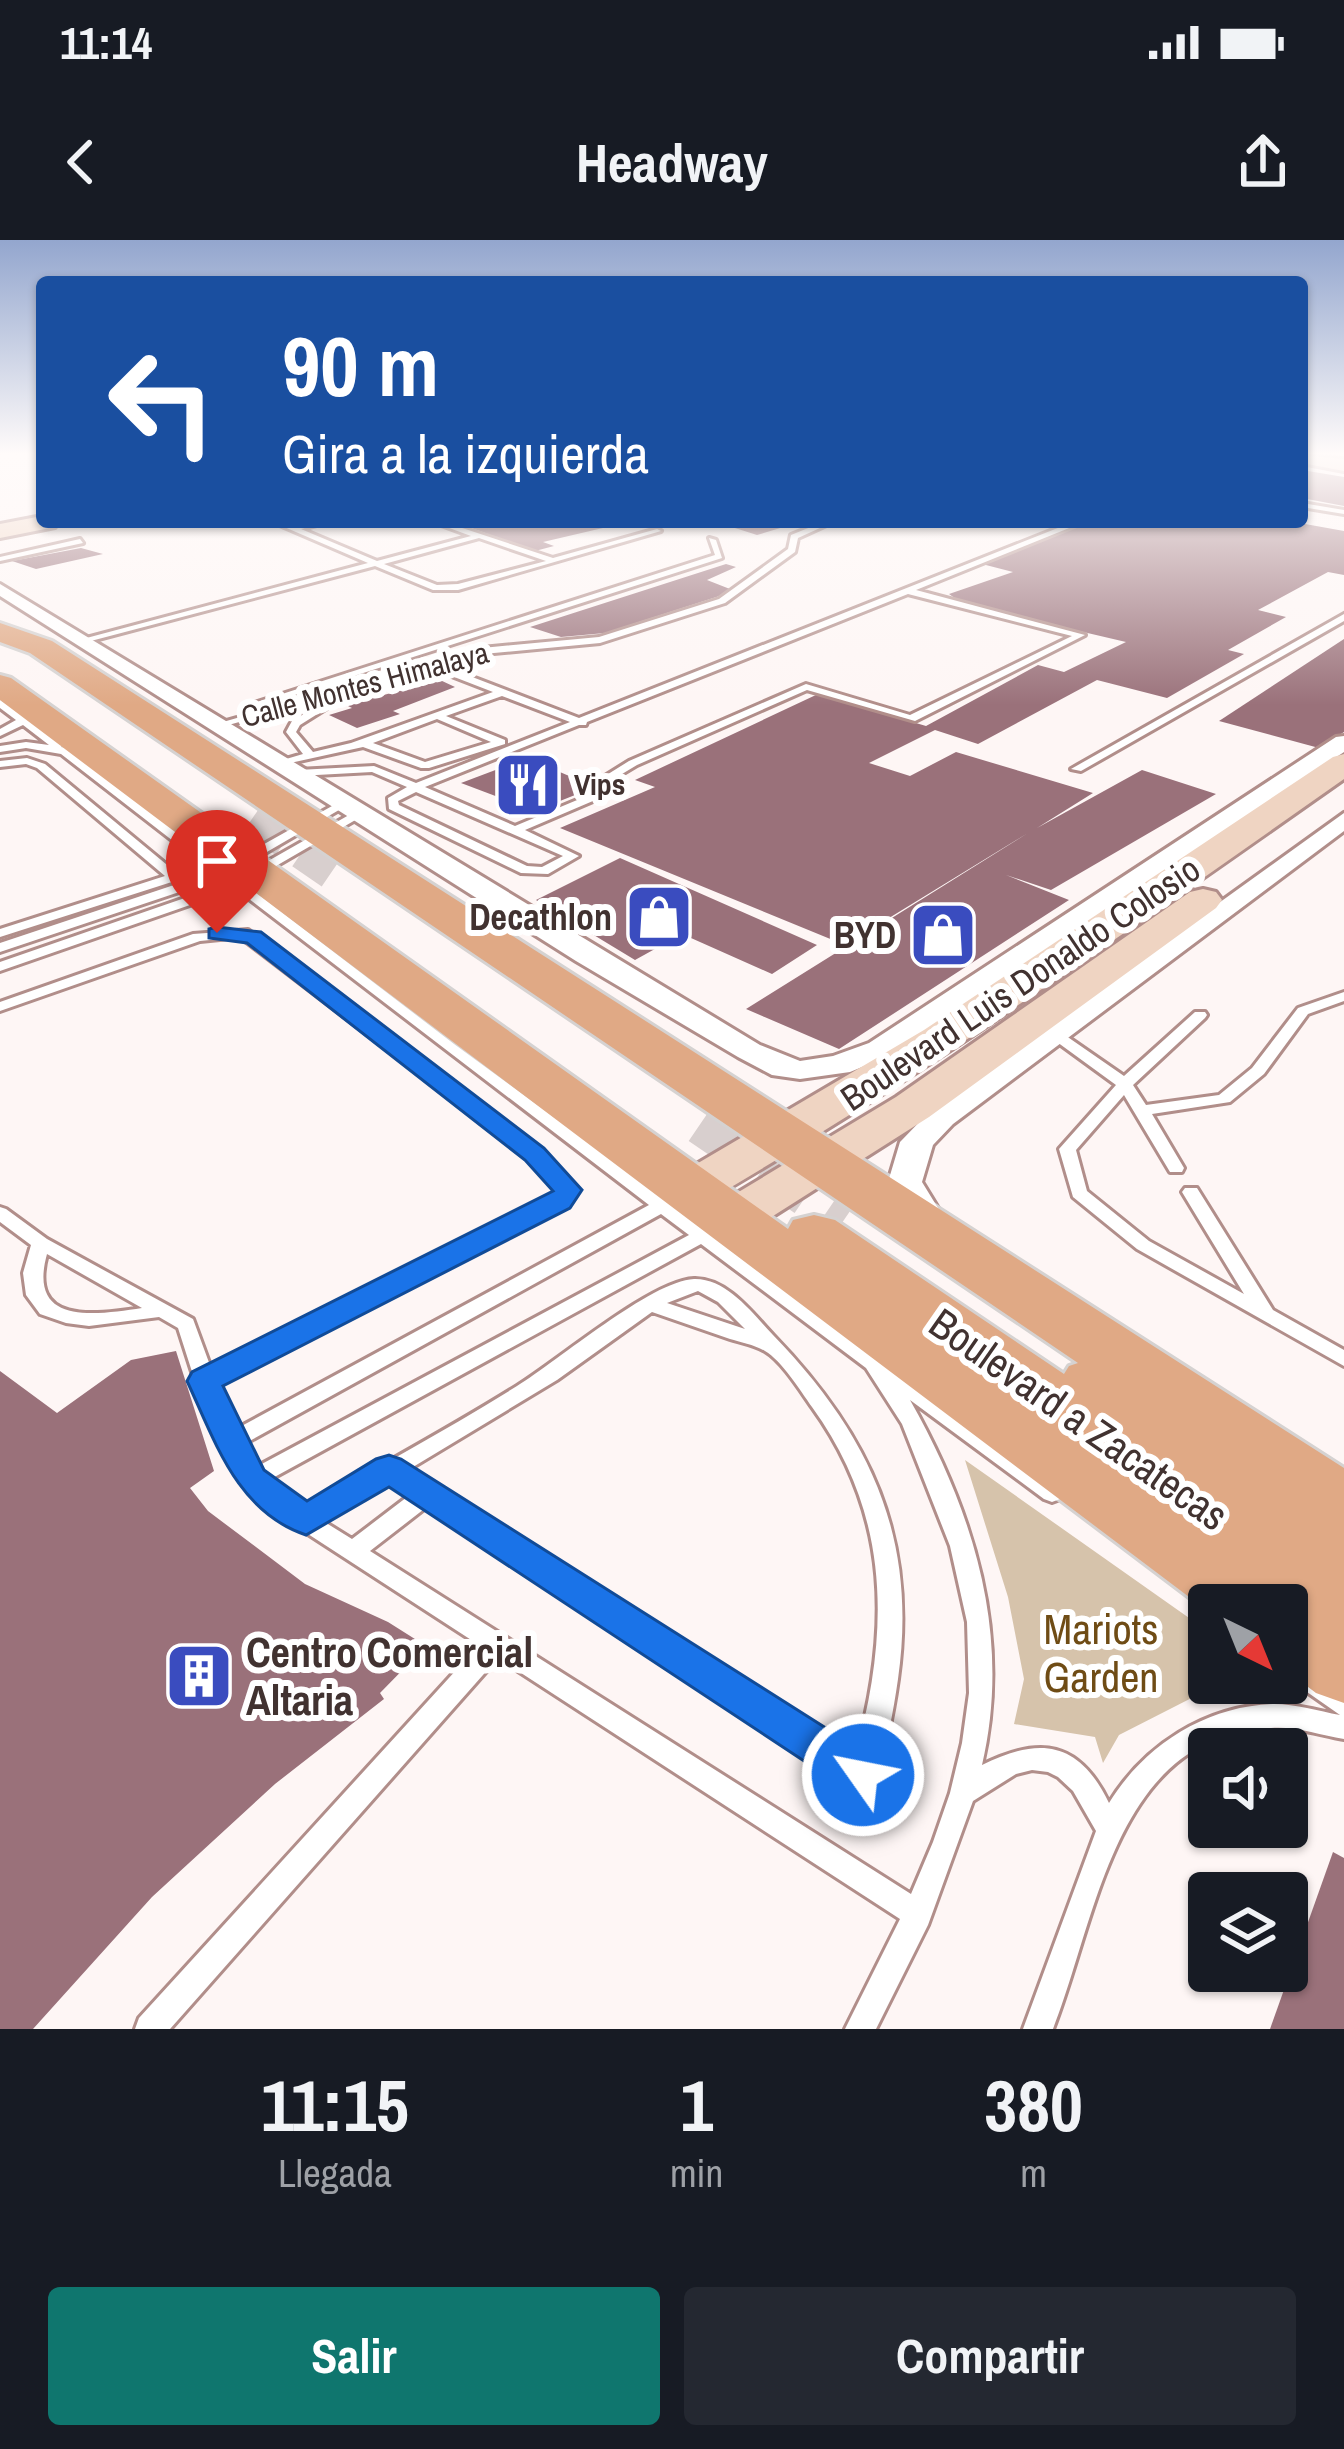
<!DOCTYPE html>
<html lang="es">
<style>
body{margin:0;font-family:"Archivo Narrow",sans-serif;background:#242831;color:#f1f3f6;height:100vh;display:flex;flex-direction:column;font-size:45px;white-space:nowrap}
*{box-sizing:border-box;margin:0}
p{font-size:39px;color:#9ea1a6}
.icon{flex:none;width:66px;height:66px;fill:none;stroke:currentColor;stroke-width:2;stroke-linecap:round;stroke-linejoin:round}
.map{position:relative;height:1789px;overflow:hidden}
.drawer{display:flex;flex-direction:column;background:#171b24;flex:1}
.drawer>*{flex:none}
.top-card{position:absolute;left:36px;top:36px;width:1272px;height:252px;border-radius:12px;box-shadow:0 3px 9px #0004;background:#1a4fa0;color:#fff;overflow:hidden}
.needle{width:78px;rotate:137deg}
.fabs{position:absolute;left:1188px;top:1344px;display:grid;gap:24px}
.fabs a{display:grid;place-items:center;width:120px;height:120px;border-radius:12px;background:#171b24;box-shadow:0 3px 9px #0004;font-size:60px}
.pin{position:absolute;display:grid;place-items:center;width:102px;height:102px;color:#fff;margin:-123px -51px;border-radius:50% 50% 50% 0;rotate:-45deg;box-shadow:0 0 12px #0007}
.pin .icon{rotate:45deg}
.me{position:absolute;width:132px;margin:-66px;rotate:303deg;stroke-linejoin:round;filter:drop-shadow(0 0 9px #0008)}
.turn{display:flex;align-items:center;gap:42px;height:252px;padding:0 48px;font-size:54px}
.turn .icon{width:156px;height:156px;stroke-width:2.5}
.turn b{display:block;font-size:84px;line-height:102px}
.eta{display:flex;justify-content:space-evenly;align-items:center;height:204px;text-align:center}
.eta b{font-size:72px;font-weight:700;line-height:84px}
.action{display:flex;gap:24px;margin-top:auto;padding:24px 48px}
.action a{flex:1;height:138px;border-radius:12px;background:#0f766e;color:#fff;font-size:48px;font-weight:700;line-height:138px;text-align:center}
.action a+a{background:#242831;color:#f1f3f6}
.status{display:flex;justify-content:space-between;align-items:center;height:84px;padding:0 60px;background:#171b24;direction:ltr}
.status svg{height:33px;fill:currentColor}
header{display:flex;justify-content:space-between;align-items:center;height:156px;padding:0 48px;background:#171b24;font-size:54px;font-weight:700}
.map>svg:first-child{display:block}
.green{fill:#d6c3ab}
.building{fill:#9a717a}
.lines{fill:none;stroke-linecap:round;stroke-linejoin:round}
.primary-tunnel-far1{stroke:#d8cfce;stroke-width:40;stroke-dasharray:40 20;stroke-linecap:butt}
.primary-tunnel{stroke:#d8cfce;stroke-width:51;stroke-dasharray:51 26;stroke-linecap:butt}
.lane-casing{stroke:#b18e8a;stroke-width:6}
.street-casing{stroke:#b18e8a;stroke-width:6}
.secondary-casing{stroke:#b18e8a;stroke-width:6}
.primary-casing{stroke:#d5d2d1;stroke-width:6}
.lane{fill:#fff;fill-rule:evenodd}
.street{fill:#fff;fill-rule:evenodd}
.secondary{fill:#efd4c2;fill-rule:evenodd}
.primary{fill:#e0a985;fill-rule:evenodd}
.route{fill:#1a73e8;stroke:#114b97;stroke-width:3}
.labels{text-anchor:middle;stroke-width:12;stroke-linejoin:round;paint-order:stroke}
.far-street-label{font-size:30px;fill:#413230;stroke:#fff}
.far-poi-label{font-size:30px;font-weight:bold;fill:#413230;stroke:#fff;text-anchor:start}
.poi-label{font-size:36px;font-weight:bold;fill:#413230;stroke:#fff;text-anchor:end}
.street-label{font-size:36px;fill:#413230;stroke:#fff}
.near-street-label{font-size:42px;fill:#413230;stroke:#fff}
.near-park-label{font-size:42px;fill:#6f4c15;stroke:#fff}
.near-poi-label{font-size:42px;font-weight:bold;fill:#413230;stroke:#fff;text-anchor:start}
</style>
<div class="status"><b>11:14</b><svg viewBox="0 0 49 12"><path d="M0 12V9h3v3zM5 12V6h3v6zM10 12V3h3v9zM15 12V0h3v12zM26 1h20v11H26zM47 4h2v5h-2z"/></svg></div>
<header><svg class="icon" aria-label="back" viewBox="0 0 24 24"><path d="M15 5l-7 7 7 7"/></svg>Headway<svg class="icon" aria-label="share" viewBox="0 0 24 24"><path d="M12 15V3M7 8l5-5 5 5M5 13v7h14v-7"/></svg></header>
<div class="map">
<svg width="1344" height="1789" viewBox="0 0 1344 1789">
<rect width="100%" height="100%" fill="#fef6f5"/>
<path class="green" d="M965,1220L1209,1392V1443H1221L1119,1495L1103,1523L1095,1497L1014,1484L1024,1439L1008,1357Z"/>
<g class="building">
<path d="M1302,230L1344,237V266L1302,258Z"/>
<path d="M455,282H620V284L543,302L554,306L535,311Z"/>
<path d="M716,282H797V283L757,295Z"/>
<path d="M1087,282H1294L1344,291V335L1328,332L1258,370L1286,377L1228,410L1244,414L1167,458L1097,440L978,504L935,490L869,523L910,536L956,512L1093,553L1037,588L1142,530L1216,554L1051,650L1006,635L1069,660L839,809L746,769L1028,593L845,705L560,588L655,547L635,540L818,454L926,486L1038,425L1064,432L1126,402L963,364L949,354L1013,332L982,324Z"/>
<path d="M81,308L103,314L36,329L12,321Z"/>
<path d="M726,324L736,327L707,340L735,351L605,393L561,397L530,387Z"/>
<path d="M1344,399V492L1319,508L1219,481Z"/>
<path d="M440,440L455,447L393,471L400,474L357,488L329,475L352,468L346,465Z"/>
<path d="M527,518L595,547L535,571L461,543Z"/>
<path d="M620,618L817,705L772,734L682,694L635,720L536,660Z"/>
<path d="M176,1111L214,1231L190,1248L208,1271L305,1344L388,1382L426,1406L380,1453L384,1459L275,1544L152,1657L33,1789H0V1131L57,1173L131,1120Z"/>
<path d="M1333,1612L1344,1618V1789H1270Z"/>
</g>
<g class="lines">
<path class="primary-tunnel-far1" d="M254,576L333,630"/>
<path class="primary-tunnel" d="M703,880L846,977"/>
<defs>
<g id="lane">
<path d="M1302,263L1344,270V274L1302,267Z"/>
<path d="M283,282L294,287L328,282L301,289L377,321L471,296L433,282H444L553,318L657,289L661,291L458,350H433L375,326L87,402L79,400L368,323L275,283ZM479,298L546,321L458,344L437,345L384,324Z"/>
<path d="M823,282H833L798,298L795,312L725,363L600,403L483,414L441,425L579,478L1073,282H1084L916,350L1085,395L915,481L807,450L637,525L607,543L597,541L629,521L806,444L910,475L1072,396L908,354L587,482L586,485H579L425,547L515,586L613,545H621V549L525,590L579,616L548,634L521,633L389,569L388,558L407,547L372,532L298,536L292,533L298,530L374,526L416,543L570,482L502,456L446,476L505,500V504L429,528H421L363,507L281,525L276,522L303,514L286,492L292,481L326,461L335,463L300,485L296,492L313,512L351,503L493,452L431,428L225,486L216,484L482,408L599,397L719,359L788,309L791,295ZM437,479L491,502L425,522L373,503ZM416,552L563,616L542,627L527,626L399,565L398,561Z"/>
<path d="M709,298L716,300L722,318L257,467L248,465L715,315Z"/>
<path d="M80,299L83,303L0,321V317Z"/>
<path d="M1344,374V381L1081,531L1071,529Z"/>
<path d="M0,460L24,476L34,475L35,477L30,481L61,504V507L68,509L223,627L341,561L351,563L231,633L238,638L356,571H364V575L245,644L454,804L664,958L673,959L676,963L674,966L703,987L714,988L717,992L715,996L880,1118L887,1127L895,1129L1060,1247L1063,1253L1060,1259L1052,1262L1044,1259L910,1160C974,1273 1012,1396 982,1525C1040,1496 1079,1501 1109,1563C1144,1506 1205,1466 1274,1464C1296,1464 1318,1471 1340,1475L1287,1438V1413L1296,1416L1344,1451V1499C1320,1495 1295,1486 1271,1488C1115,1495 1098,1675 1053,1789H1023L1096,1591L1073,1551L1058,1537L1048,1532L1032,1530L1016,1534L973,1561L928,1685L876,1789H845L900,1679L498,1418L170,1789H135L139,1778L479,1405L271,1270L251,1248L243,1246L240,1240L242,1237L220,1201L193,1141L194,1138L178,1088L159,1077L89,1086L66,1083L40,1074L26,1055L23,1033L31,1005L0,982V967L6,969L47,999L193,1079L211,1128L554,957L559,950L529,918L240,697L200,701L0,771V762L193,694L248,690L541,910L577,950L566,965L216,1143L236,1189L649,965L236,649L0,731V722L228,643L221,638L0,712V703L213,632L61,514L26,508L0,512V506L26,502L49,505L23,485L0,496V489L16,480L0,468ZM661,974L689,995L258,1226L244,1204ZM701,1004L866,1128L902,1184L950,1306L967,1382L969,1453L962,1503L950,1553L933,1602L911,1654L370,1311L428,1266L854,1545L863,1548L872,1545C886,1512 893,1474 898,1439C918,1298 870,1195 773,1095C753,1074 727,1038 694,1039C651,1041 558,1121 517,1146C447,1190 375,1228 305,1269L287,1258L269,1240ZM47,1014L142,1068C95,1075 27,1086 47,1014ZM698,1051L718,1062L745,1089L667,1063ZM652,1072C678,1081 704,1090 730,1099C740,1102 755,1105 765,1111C782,1121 800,1150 812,1167C891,1276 890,1391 855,1517L408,1230L557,1140ZM390,1241L411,1254L352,1299L323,1281Z"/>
<path d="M27,518L45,524L178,634V640L0,697V689L165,636L37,528L26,524L0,527V521Z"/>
<path d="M1344,752V761L1308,774L1264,834L1230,862L1152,874L1184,928L1182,932H1170L1124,855L1076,910L1087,951L1149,1001L1244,1054L1182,952L1185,948H1197L1273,1070L1344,1110V1126L1137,1009L1073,957L1059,909L1116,845L1046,794L1049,791H1059L1124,836L1195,772H1205L1207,775L1205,778L1133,845L1146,865L1219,855L1252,828L1298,768Z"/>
</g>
<g id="street">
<path d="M0,344L760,805L800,821L833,816L869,803L1336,497L1344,496V512L891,815L850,832L800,839L772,835L738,817L576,721L0,356Z"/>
<path d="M1344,573V591L953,884L933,905L922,942L949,986L944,994H918L888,942L900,902L931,870Z"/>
</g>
<g id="secondary">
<path d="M1302,215L1344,219V231L1302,223Z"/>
<path d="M42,276V282H58L55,287L0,298V284Z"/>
<path d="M1344,514V539C1135,686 928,833 707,961L689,966L671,961L664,950L671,939L924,790L1333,517Z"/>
<path d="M1203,649L1216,652L1222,660L1216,668L929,877L748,992L730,997L712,992L704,980L712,968L896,857L1190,652Z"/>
</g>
<path id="primary" d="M0,383L52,401L1344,1228V1463L1316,1453L1287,1431V1365H1209V1372L0,460V435L11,438L788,989L793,980L814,975L835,980L1064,1134L1069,1126L1078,1123L30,413L0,402Z"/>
</defs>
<use href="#lane" class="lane-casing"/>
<use href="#street" class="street-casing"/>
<use href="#secondary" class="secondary-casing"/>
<use href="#primary" class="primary-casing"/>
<use href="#lane" class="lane"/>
<use href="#street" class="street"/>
<use href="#secondary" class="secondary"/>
<use href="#primary" class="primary"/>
</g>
<linearGradient id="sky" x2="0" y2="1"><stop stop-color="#93a6ce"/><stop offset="0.46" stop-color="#fffbfa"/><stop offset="1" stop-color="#fffbfa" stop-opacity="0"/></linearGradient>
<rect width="1344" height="465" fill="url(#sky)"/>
<path class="route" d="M217,687L261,692L544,908L582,950L570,968L223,1146L264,1230L307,1261L376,1219L389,1215L401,1219L878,1521L885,1535L878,1550L863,1556L848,1550L389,1247L306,1295C237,1272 215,1201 187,1141L192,1132L553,951L525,920L247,703L209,698V689Z"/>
<defs>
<symbol id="restaurant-square" viewBox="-11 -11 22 22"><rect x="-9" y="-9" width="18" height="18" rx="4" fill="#3a4cbf" stroke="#fff"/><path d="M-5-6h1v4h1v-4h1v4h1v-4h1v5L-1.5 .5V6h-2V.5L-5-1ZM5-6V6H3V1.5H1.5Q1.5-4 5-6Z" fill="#fff"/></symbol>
<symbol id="shop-square" viewBox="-11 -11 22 22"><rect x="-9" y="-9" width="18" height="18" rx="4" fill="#3a4cbf" stroke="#fff"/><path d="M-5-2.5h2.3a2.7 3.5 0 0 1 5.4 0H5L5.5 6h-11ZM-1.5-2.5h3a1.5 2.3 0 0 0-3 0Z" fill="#fff"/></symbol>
<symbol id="building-square" viewBox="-11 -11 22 22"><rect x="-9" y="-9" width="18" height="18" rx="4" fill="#3a4cbf" stroke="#fff"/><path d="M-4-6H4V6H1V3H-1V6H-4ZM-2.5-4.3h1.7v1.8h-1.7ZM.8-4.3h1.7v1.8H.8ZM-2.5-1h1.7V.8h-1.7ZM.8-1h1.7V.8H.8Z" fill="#fff"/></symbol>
</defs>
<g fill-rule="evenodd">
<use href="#restaurant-square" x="490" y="507" width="76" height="76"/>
<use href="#shop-square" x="621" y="639" width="76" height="76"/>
<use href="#shop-square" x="905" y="657" width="76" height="76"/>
<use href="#building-square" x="161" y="1398" width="76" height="76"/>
</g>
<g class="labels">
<g class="far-street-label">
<text transform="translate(365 445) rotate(-15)" y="10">Calle Montes Himalaya</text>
</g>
<g class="far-poi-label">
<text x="574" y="555">Vips</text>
</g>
<g class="poi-label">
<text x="612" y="690">Decathlon</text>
<text x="896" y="708">BYD</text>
</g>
<g class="street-label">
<text transform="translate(1020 743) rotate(-34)" y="13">Boulevard Luis Donaldo Colosio</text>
</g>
<g class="near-street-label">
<text transform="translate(1079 1179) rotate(35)" y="15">Boulevard a Zacatecas</text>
</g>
<g class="near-park-label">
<text x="1101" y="1404">Mariots<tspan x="1101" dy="48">Garden</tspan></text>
</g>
<g class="near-poi-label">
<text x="246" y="1427">Centro Comercial<tspan x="246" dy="48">Altaria</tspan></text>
</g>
</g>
</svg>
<div class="fabs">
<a><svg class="needle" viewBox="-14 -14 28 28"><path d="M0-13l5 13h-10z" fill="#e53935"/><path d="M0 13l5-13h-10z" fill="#9ea1a6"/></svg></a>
<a><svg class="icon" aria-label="sound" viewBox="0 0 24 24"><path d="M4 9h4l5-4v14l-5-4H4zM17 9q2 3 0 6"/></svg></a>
<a><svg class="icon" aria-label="layers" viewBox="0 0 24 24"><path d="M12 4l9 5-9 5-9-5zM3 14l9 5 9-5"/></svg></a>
</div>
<div class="pin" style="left:217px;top:693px;background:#d93025"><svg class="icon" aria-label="arrive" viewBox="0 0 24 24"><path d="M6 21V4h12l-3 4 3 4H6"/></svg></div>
<svg class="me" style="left:863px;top:1535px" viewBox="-20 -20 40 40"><circle r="17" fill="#1a73e8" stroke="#fff" stroke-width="3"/><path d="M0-11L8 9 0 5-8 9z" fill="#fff"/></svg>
<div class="top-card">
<div class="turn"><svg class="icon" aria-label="left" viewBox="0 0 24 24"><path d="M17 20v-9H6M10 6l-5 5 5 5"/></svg><div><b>90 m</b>Gira a la izquierda</div></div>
</div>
</div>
<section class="drawer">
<div class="eta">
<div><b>11:15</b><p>Llegada</p></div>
<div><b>1</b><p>min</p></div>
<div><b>380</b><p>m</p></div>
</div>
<div class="action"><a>Salir</a><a>Compartir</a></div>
</section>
